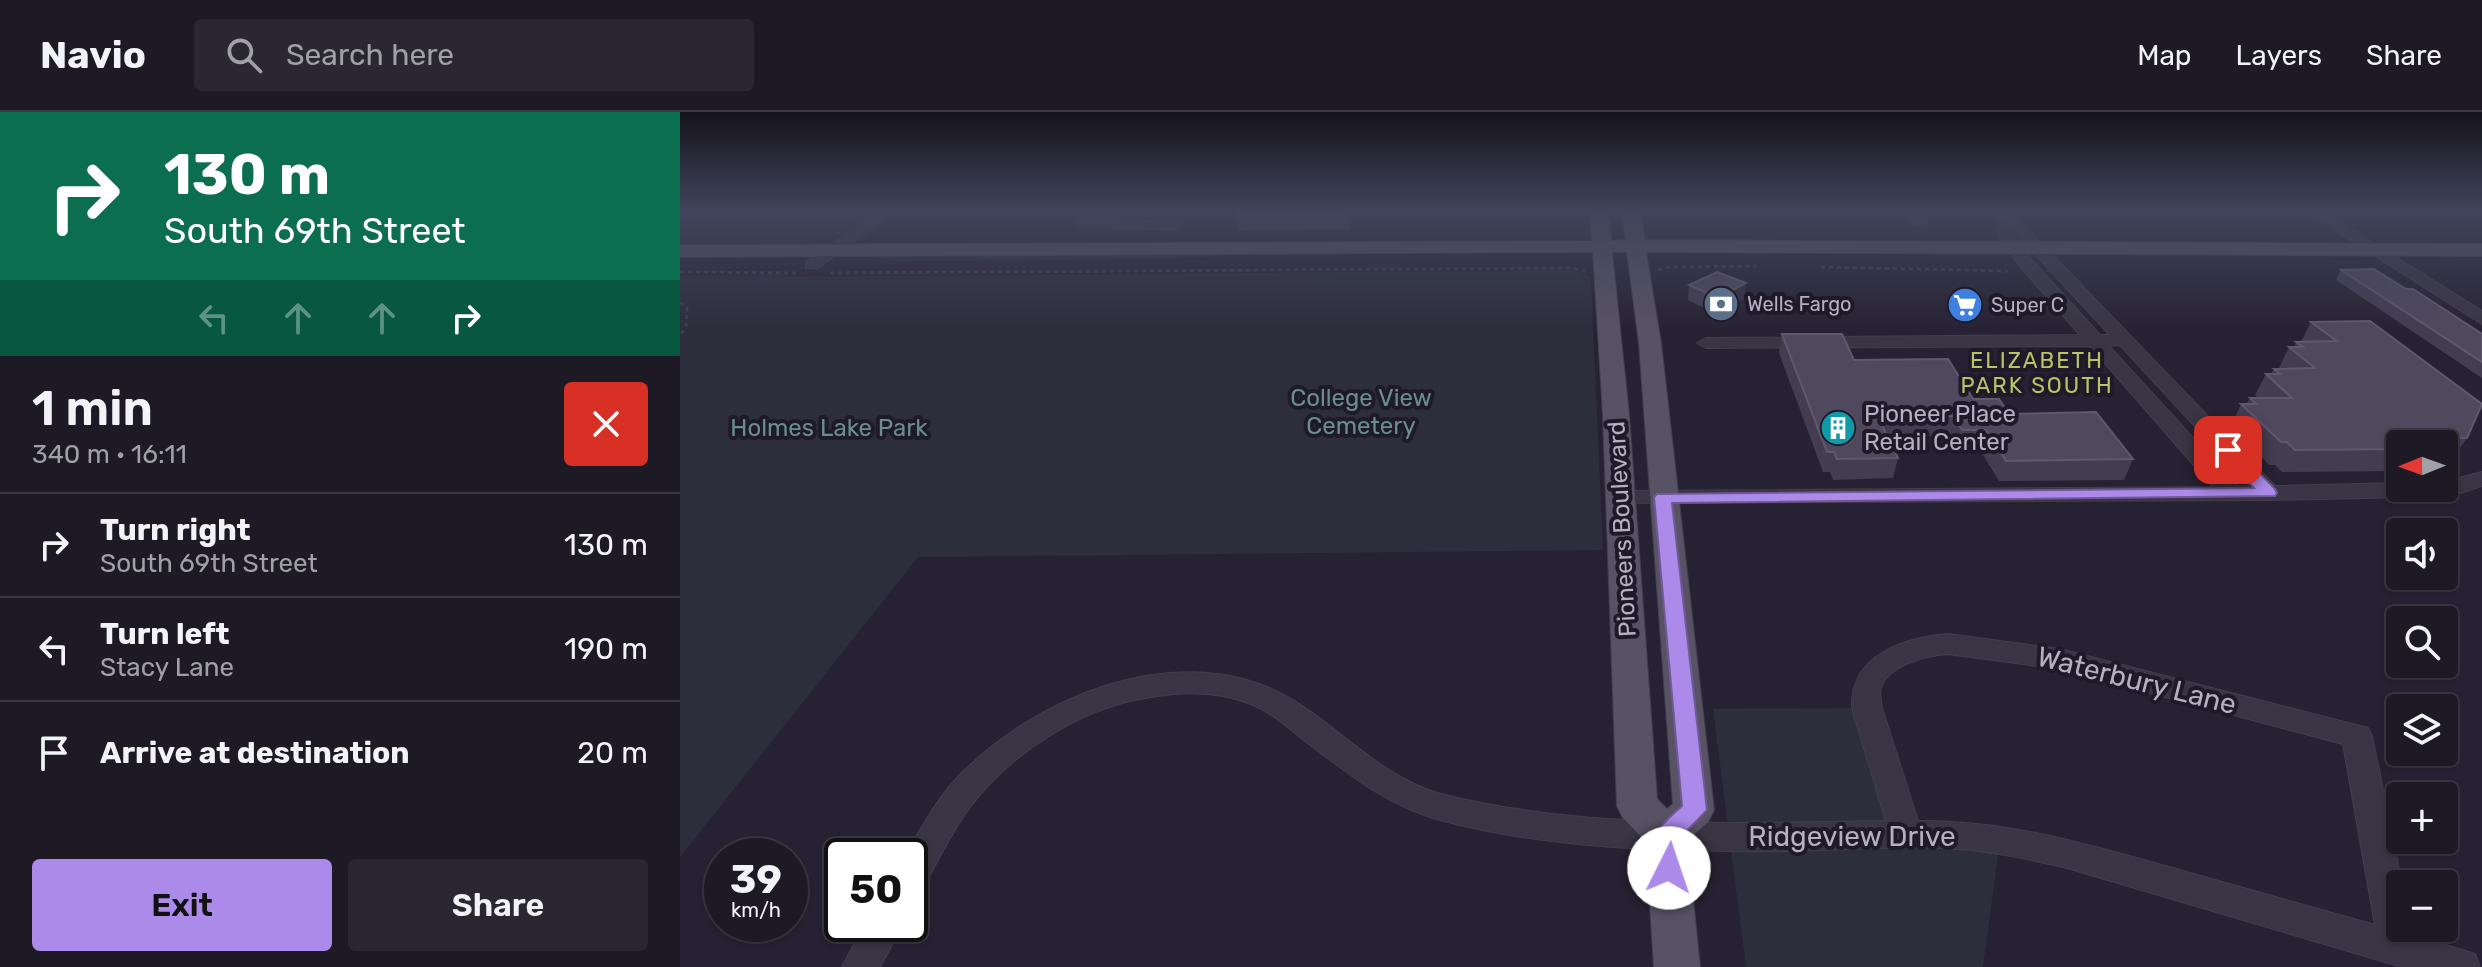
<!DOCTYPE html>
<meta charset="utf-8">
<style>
body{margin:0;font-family:Rubik,sans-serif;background:#2a2732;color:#f1f3f6;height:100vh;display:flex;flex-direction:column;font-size:30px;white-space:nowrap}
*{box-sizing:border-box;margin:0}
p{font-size:26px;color:#a0a1a7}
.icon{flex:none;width:44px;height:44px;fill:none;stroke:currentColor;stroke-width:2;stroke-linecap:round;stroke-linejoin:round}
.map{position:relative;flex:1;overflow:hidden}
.drawer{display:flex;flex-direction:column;background:#1d1a26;width:680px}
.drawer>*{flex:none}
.top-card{background:#0b6e4f;color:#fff;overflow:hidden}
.needle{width:52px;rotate:269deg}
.controls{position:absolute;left:1706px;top:318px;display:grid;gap:16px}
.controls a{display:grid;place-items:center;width:72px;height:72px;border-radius:8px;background:#1d1a26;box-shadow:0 2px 6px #0004,0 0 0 2px #3b3843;font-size:40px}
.speed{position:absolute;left:24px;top:726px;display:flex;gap:16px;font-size:40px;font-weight:700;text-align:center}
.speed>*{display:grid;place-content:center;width:104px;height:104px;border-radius:50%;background:#1d1a26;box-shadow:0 2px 6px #0004,0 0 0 2px #3b3843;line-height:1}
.speed small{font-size:20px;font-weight:400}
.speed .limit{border:4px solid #111;border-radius:12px;background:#fff;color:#111}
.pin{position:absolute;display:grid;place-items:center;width:68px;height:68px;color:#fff;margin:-34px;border-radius:16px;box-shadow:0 4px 12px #0006}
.me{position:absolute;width:88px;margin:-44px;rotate:4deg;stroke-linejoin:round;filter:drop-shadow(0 0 6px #0008)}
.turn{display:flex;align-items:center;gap:28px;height:168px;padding:0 32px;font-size:36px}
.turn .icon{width:104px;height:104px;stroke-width:2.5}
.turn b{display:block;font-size:56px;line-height:68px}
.lanes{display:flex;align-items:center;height:76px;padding:0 32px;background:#0003;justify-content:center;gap:40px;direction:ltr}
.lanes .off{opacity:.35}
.round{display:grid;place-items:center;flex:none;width:84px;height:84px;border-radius:8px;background:#2a2732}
.head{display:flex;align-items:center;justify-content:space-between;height:136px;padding:0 32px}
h1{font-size:48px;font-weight:600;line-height:60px}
.button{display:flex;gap:16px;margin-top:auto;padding:16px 32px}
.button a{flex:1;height:92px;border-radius:8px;background:#ab8aea;color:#111;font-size:32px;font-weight:600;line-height:92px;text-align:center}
.button a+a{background:#2a2732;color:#f1f3f6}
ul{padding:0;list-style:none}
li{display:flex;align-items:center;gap:24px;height:104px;padding:0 32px;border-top:2px solid #3b3843}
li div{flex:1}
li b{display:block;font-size:30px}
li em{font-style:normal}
header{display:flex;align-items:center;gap:48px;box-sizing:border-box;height:112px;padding:0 40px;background:#1d1a26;border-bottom:2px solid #3b3843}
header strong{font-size:38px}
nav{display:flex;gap:44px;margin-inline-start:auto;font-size:28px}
.search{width:560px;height:72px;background:#2a2732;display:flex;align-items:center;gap:20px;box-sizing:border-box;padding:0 28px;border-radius:8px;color:#a0a1a7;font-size:30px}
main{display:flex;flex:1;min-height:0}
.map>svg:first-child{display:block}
.green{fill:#2c2e3c}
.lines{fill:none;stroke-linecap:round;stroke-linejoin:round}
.minor-casing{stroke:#433e4e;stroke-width:2}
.major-casing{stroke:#433e4e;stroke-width:2}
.path{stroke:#3c3f4d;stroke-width:3;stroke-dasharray:4 4;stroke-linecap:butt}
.minor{fill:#393544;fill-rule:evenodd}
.major{fill:#585364;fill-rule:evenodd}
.wall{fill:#443d52}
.shaded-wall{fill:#332d41}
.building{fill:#50495e;stroke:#60596e;stroke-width:2}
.route{fill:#ab8aea;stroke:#6f5a98;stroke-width:2}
.labels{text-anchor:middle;stroke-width:8;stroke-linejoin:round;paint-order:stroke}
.far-poi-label{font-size:20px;fill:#b5afc1;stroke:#1f1a29;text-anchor:start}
.far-neighbourhood-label{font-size:22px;letter-spacing:2px;fill:#b6c565;stroke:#1f1a29}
.park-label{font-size:24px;fill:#698e8d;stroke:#1f1a29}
.poi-label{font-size:24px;fill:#b5afc1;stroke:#1f1a29;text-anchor:start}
.street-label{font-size:24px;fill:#b5afc1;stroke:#1f1a29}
.near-street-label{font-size:28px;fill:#b5afc1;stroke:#1f1a29}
</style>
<header>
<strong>Navio</strong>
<div class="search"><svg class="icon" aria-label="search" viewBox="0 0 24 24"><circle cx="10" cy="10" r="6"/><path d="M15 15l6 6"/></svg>Search here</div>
<nav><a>Map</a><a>Layers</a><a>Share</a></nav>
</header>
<main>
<section class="drawer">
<div class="top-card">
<div class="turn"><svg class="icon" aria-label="right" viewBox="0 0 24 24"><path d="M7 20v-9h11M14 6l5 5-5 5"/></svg><div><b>130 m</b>South 69th Street</div></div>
<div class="lanes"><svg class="icon off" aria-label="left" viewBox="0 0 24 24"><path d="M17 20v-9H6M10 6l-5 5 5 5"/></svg><svg class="icon off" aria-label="ahead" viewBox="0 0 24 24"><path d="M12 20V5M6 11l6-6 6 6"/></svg><svg class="icon off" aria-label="ahead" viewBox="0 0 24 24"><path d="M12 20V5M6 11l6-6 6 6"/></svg><svg class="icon" aria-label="right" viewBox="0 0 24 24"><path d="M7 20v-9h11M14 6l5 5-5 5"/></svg></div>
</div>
<div class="head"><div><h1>1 min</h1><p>340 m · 16:11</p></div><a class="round" style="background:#d93025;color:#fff"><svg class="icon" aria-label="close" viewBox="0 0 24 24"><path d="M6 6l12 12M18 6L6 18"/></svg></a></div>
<ul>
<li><svg class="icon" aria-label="right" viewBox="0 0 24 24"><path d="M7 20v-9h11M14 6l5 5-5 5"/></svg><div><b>Turn right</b><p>South 69th Street</p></div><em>130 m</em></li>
<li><svg class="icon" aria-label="left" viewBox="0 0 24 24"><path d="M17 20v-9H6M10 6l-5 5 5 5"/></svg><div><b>Turn left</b><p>Stacy Lane</p></div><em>190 m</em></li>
<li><svg class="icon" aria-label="arrive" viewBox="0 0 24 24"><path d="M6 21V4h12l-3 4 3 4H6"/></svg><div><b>Arrive at destination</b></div><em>20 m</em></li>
</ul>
<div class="button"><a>Exit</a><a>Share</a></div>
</section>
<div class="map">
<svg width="1802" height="855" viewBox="0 0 1802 855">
<rect width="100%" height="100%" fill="#272233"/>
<g class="green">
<path d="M0,99H209C149,142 71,132 0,132Z"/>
<path d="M583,141L489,147L214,149L188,144Z"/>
<path d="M894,158L911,165L923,438L238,445L0,745V163L105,162L103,165Z"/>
<path d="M1187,596L1226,722L1320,728L1303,855H1066L1033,597Z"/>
</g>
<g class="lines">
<defs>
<g id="minor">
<path d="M199,99H216L138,156H126V150Z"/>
<path d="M408,99H423L416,107L496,110L503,114L496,118L400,114L398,111Z"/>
<path d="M1216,99H1233L1248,111L1246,114H1236Z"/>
<path d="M1306,99H1324L1336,105L1595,374L1720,371V376H1764V370L1802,360V374L1771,384L1589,388L932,391L929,386L932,381L940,379L1533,375L1410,234L1026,236L1017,231L1026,226L1400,223L1338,152L1313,116L1320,112L1325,113L1350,146L1420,223H1430L1326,111ZM1440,233L1570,374H1557L1429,234Z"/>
<path d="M1625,99H1642L1802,199V212Z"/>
<path d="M1268,522L1380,537L1688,616L1692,624L1722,772L1720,816H1731L1733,823L1795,842L1800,855H1722L1387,756C1352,748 1317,740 1280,737C1224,733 1165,738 1108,739C994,740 872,738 760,708C710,695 670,663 629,632C611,618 593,601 571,592C538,579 500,579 465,586C399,597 330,642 290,695C271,721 257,750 242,778L230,782V744H225C241,717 256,687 279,664C355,586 492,528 598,580C654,608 698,665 761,682C902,718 1060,711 1206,709L1172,596C1170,543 1223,526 1268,522ZM1268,542L1380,557L1663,632L1695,813C1626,794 1558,774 1489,755C1406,732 1325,708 1238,709L1202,596C1201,590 1199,582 1201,576C1207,553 1248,543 1268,542Z"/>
<path d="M185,812H223L200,855H162Z"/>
</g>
<path id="major" d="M910,99H928L931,129L946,128L942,99H960L965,128L1802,132V144L966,140L981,231L1034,698L1028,710L1007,729L1020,855H974L966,730L943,706L937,694L923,303L913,140L0,145V133L912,129ZM932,140H947L959,231L993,692L987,697L977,687L949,303Z"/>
</defs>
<use href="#minor" class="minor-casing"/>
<use href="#major" class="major-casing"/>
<g class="path">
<path d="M1141,155L1328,159"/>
<path d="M978,158L990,155L1076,154"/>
<path d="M0,160L118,161"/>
<path d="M150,161L892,156L905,159"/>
<path d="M0,191L7,195L6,214L0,224"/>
</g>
<use href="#minor" class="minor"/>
<use href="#major" class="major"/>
</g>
<g class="wall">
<path d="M559,99H677L670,117L559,118L556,104Z"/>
<rect x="756" y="99" width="71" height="3"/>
<path d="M1138,99H1215L1214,101L1139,102Z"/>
<path d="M1661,158L1726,177L1802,222V266L1656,168Z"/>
<path d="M1009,173L1065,186L1037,202L1008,188Z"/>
<path d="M1631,210L1787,326L1772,348H1764V332H1720V349H1718L1711,359L1602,360L1595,353H1589L1551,314L1561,292H1567L1570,286H1578L1575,283L1586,262H1591L1594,257L1599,256L1609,235H1614L1616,230H1621Z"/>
<path d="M1102,222L1174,248L1293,287L1453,347L1444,368L1319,369L1300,338H1277L1269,324L1208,325L1218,346L1213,366L1153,368L1150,360H1143L1099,241Z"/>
</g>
<g class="shaded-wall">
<path d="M669,99H677L670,117L668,103Z"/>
<path d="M1066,171L1065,186L1037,202L1038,186Z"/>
</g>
<g class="building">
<path d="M559,99H669L668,103L556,104Z"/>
<path d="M1694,157L1726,177H1733L1802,222V250L1661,158Z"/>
<path d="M1037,160L1066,171L1038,186L1009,173Z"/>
<path d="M1690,209L1802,292L1787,326H1713L1720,333V337L1615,338L1607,330H1601L1561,292H1576L1570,286H1612L1586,262H1600L1594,257L1635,256L1609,235H1623L1616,230L1657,229L1631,210Z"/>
<path d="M1102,222H1162L1174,248L1268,247L1293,287H1319L1329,302L1416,300L1453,347L1326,349L1306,318H1282L1274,304L1198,305L1218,346L1157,347L1154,340H1147Z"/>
</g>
<linearGradient id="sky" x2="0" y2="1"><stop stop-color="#15131c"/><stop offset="0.45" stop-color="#41445b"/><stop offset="1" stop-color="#41445b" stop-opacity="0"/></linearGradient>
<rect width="1802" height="219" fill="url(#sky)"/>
<path class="route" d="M1548,333L1554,335L1595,377L1597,381L1595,384L992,391L1027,698L999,727L1002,756L998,764L989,768L980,764C963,730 977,716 1002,694L974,385L977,382L1574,376L1540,338Z"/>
<defs>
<symbol id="bank-disc" viewBox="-11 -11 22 22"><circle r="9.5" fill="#5c6f8a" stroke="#1f1a29"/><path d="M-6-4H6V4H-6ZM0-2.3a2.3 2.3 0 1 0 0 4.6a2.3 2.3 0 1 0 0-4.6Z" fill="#fff"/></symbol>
<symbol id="supermarket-disc" viewBox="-11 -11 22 22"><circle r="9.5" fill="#3f7fe0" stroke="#1f1a29"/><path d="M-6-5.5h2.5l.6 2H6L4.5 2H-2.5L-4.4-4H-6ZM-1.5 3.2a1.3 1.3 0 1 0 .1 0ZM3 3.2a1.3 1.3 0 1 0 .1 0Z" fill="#fff"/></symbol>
<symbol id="building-disc" viewBox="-11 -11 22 22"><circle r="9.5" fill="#0f9aa8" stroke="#1f1a29"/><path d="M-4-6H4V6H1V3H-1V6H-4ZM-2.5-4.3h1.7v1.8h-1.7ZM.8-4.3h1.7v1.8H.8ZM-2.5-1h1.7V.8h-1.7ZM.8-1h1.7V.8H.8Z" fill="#fff"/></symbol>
</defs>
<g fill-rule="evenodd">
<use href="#bank-disc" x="1021" y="172" width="40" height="40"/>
<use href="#supermarket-disc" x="1265" y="173" width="40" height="40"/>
<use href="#building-disc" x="1138" y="296" width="40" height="40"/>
</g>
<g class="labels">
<g class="far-poi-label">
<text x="1067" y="199">Wells Fargo</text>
<text x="1311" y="200">Super C</text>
</g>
<g class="far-neighbourhood-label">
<text x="1357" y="256">ELIZABETH<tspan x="1357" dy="25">PARK SOUTH</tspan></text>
</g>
<g class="park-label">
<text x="681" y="294">College View<tspan x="681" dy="28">Cemetery</tspan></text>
<text x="149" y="324">Holmes Lake Park</text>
</g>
<g class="poi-label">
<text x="1184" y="310">Pioneer Place<tspan x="1184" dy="28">Retail Center</tspan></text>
</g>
<g class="street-label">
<text transform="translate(942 417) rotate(-93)" y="8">Pioneers Boulevard</text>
</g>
<g class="near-street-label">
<text transform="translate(1457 568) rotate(14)" y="10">Waterbury Lane</text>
<text x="1172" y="734">Ridgeview Drive</text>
</g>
</g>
</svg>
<div class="controls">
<a><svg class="needle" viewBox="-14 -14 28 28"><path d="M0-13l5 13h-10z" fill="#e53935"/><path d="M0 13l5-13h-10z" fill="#a0a1a7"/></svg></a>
<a><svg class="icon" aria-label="sound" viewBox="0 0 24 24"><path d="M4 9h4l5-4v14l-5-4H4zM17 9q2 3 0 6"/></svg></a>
<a><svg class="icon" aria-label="search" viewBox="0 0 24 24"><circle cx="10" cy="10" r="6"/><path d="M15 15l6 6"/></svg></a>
<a><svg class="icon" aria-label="layers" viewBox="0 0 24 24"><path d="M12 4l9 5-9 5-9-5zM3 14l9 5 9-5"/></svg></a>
<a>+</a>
<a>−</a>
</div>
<div class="speed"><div>39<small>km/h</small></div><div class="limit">50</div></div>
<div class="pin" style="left:1548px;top:338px;background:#d93025"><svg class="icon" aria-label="arrive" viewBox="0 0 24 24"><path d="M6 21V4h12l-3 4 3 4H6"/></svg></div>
<svg class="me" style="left:989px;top:756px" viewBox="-20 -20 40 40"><circle r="19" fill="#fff"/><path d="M0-13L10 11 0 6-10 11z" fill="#ab8aea"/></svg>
</div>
</main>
